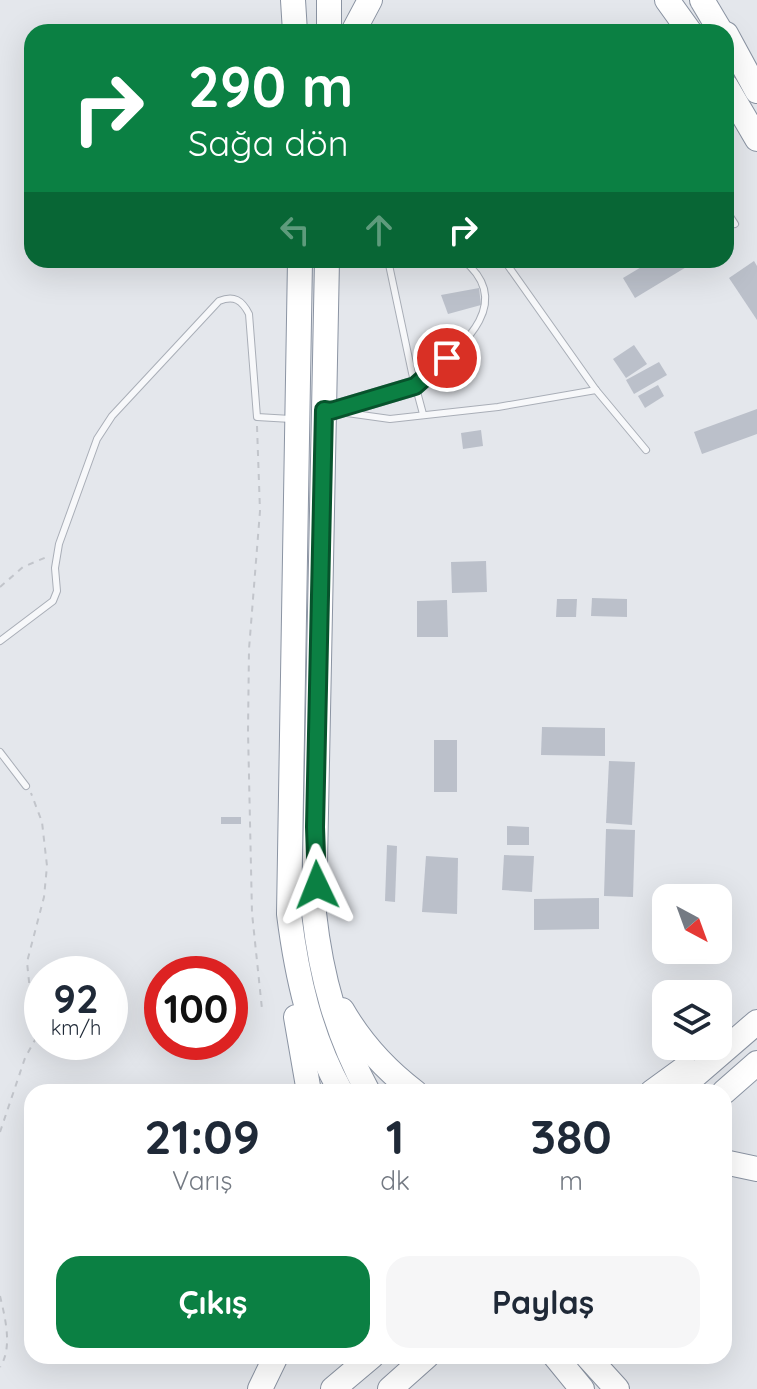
<!DOCTYPE html>
<html lang="tr">
<meta charset="utf-8">
<style>
body{margin:0;font-family:Quicksand,sans-serif;background:#f6f6f7;color:#1f2937;height:100vh;display:flex;flex-direction:column;font-size:30px;white-space:nowrap}
*{box-sizing:border-box;margin:0}
p{font-size:26px;color:#747a83}
.icon{flex:none;width:44px;height:44px;fill:none;stroke:currentColor;stroke-width:2;stroke-linecap:round;stroke-linejoin:round}
.map{position:relative;flex:1;overflow:hidden}
.details{position:absolute;left:24px;top:1084px;width:708px;height:280px;display:flex;flex-direction:column;background:#fff;border-radius:24px;box-shadow:0 8px 32px #0002}
.details>*{flex:none}
.hud{position:absolute;left:24px;top:24px;width:710px;height:244px;border-radius:24px;box-shadow:0 8px 32px #0002;background:#0b8043;color:#fff;overflow:hidden}
.needle{width:52px;rotate:139deg}
.tools{position:absolute;left:652px;top:884px;display:grid;gap:16px}
.tools a{display:grid;place-items:center;width:80px;height:80px;border-radius:16px;background:#fff;box-shadow:0 8px 32px #0002;font-size:40px}
.speed{position:absolute;left:24px;top:956px;display:flex;gap:16px;font-size:40px;font-weight:700;text-align:center}
.speed>*{display:grid;place-content:center;width:104px;height:104px;border-radius:50%;background:#fff;box-shadow:0 8px 32px #0002;line-height:1}
.speed small{font-size:20px;font-weight:400}
.speed .limit{border:12px solid #d22;background:#fff;color:#111}
.pin{position:absolute;display:grid;place-items:center;width:68px;height:68px;color:#fff;margin:-34px;border:4px solid #fff;border-radius:50%;box-shadow:0 2px 8px #0007}
.me{position:absolute;width:88px;margin:-44px;rotate:358deg;stroke-linejoin:round;filter:drop-shadow(0 0 6px #0008)}
.turn{display:flex;align-items:center;gap:28px;height:168px;padding:0 32px;font-size:36px}
.turn .icon{width:104px;height:104px;stroke-width:2.5}
.turn b{display:block;font-size:56px;line-height:68px}
.lanes{display:flex;align-items:center;height:76px;padding:0 32px;background:#0003;justify-content:center;gap:40px;direction:ltr}
.lanes .off{opacity:.35}
.eta{display:flex;justify-content:space-evenly;align-items:center;height:136px;text-align:center}
.eta b{font-size:48px;font-weight:700;line-height:56px}
.cta{display:flex;gap:16px;margin-top:auto;padding:16px 32px}
.cta a{flex:1;height:92px;border-radius:24px;background:#0b8043;color:#fff;font-size:32px;font-weight:700;line-height:92px;text-align:center}
.cta a+a{background:#f6f6f7;color:#1f2937}
.map>svg:first-child{display:block}
.building{fill:#bbc0ca}
.lines{fill:none;stroke-linecap:round;stroke-linejoin:round}
.lane-casing{stroke:#a9aeb7;stroke-width:8}
.secondary-casing{stroke:#a9aeb7;stroke-width:20}
.highway-casing{stroke:#8b94a3;stroke-width:26}
.path{stroke:#c2c5cb;stroke-width:2;stroke-dasharray:6 6;stroke-linecap:butt}
.lane{stroke:#f7f8fa;stroke-width:6}
.secondary{stroke:#fff;stroke-width:18}
.highway{stroke:#fff;stroke-width:24}
.route-casing{stroke:#07532c;stroke-width:20}
.route{stroke:#0b8043;stroke-width:14}
</style>
<div class="map">
<svg width="757" height="1389" viewBox="0 0 757 1389">
<rect width="100%" height="100%" fill="#e4e7ec"/>
<g class="building">
<path d="M653,260H698L635,298L623,278Z"/>
<path d="M754,261L757,266V320L729,278Z"/>
<path d="M479,288L481,305L448,314L441,295Z"/>
<path d="M634,345L647,364L626,378L613,359Z"/>
<path d="M659,362L667,375L634,394L626,380Z"/>
<path d="M658,385L664,396L645,408L638,396Z"/>
<path d="M757,409V434L702,454L694,432Z"/>
<path d="M481,430L483,446L463,449L461,433Z"/>
<path d="M486,561L487,592L452,593L451,562Z"/>
<path d="M592,598L627,599V617L591,616Z"/>
<path d="M557,599H577L576,617H556Z"/>
<path d="M447,600L448,637H417V601Z"/>
<path d="M542,727L605,728V756L541,755Z"/>
<rect x="434" y="740" width="23" height="52"/>
<path d="M609,761L635,762L632,825L606,823Z"/>
<rect x="221" y="817" width="20" height="7"/>
<path d="M507,826L529,827V845H507Z"/>
<path d="M606,829L635,830L633,897L604,896Z"/>
<path d="M387,845L397,846L395,902L385,901Z"/>
<path d="M504,855L534,856L532,892L502,890Z"/>
<path d="M426,856L458,858L457,914L422,912Z"/>
<path d="M599,898V929L534,930V899Z"/>
</g>
<g class="lines">
<defs>
<g id="lane">
<path d="M726,210L735,224"/>
<path d="M388,260L412,373L423,414"/>
<path d="M504,260L596,390L646,450"/>
<path d="M418,384C454,352 520,306 463,260"/>
<path d="M347,413L390,419L498,407L596,390"/>
<path d="M0,641L53,601L57,591L55,568L59,544L97,439L112,416L219,301C234,295 242,300 249,314L257,417L291,419"/>
<path d="M0,752L26,786"/>
</g>
<path id="secondary" d="M331,411L415,386"/>
<g id="highway">
<path d="M293,0L295,32"/>
<path d="M667,0L690,32"/>
<path d="M702,0L721,32"/>
<path d="M329,32V0"/>
<path d="M353,32L370,0"/>
<path d="M726,34L757,91"/>
<path d="M726,86L757,139"/>
<path d="M300,260L289,914C297,977 310,1036 341,1092"/>
<path d="M327,260L314,913C321,977 337,1034 368,1092"/>
<path d="M342,1010C361,1043 386,1070 415,1092"/>
<path d="M296,1017L309,1092"/>
<path d="M652,1092L685,1068"/>
<path d="M676,1092L757,1022"/>
<path d="M724,1092L757,1063"/>
<path d="M724,1162L757,1169"/>
<path d="M555,1356L582,1389"/>
<path d="M587,1356L617,1389"/>
<path d="M260,1389L276,1356"/>
<path d="M333,1389L372,1356"/>
<path d="M390,1389L427,1356"/>
</g>
</defs>
<use href="#lane" class="lane-casing"/>
<use href="#secondary" class="secondary-casing"/>
<use href="#highway" class="highway-casing"/>
<g class="path">
<path d="M257,426L260,511L249,649L248,731L252,913L262,1009"/>
<path d="M0,587L23,567L49,556"/>
<path d="M0,1132L25,1058L35,1040L27,962L44,897L47,866L42,822L31,793"/>
<path d="M0,1296C5,1317 13,1348 0,1367"/>
</g>
<use href="#lane" class="lane"/>
<use href="#secondary" class="secondary"/>
<use href="#highway" class="highway"/>
</g>
<g class="lines">
<defs>
<path id="route" d="M317,885L315,827L324,410L331,411L415,386L447,358"/>
</defs>
<use href="#route" class="route-casing"/>
<use href="#route" class="route"/>
</g>
</svg>
<div class="tools">
<a><svg class="needle" viewBox="-14 -14 28 28"><path d="M0-13l5 13h-10z" fill="#e53935"/><path d="M0 13l5-13h-10z" fill="#747a83"/></svg></a>
<a><svg class="icon" aria-label="layers" viewBox="0 0 24 24"><path d="M12 4l9 5-9 5-9-5zM3 14l9 5 9-5"/></svg></a>
</div>
<div class="speed"><div>92<small>km/h</small></div><div class="limit">100</div></div>
<div class="pin" style="left:447px;top:358px;background:#d93025"><svg class="icon" aria-label="arrive" viewBox="0 0 24 24"><path d="M6 21V4h12l-3 4 3 4H6"/></svg></div>
<svg class="me" style="left:317px;top:885px" viewBox="-20 -20 40 40"><path d="M0-17L14 15 0 8-14 15z" fill="#0b8043" stroke="#fff" stroke-width="4"/></svg>
<div class="hud">
<div class="turn"><svg class="icon" aria-label="right" viewBox="0 0 24 24"><path d="M7 20v-9h11M14 6l5 5-5 5"/></svg><div><b>290 m</b>Sağa dön</div></div>
<div class="lanes"><svg class="icon off" aria-label="left" viewBox="0 0 24 24"><path d="M17 20v-9H6M10 6l-5 5 5 5"/></svg><svg class="icon off" aria-label="ahead" viewBox="0 0 24 24"><path d="M12 20V5M6 11l6-6 6 6"/></svg><svg class="icon" aria-label="right" viewBox="0 0 24 24"><path d="M7 20v-9h11M14 6l5 5-5 5"/></svg></div>
</div>
<section class="details">
<div class="eta">
<div><b>21:09</b><p>Varış</p></div>
<div><b>1</b><p>dk</p></div>
<div><b>380</b><p>m</p></div>
</div>
<div class="cta"><a>Çıkış</a><a>Paylaş</a></div>
</section>
</div>
